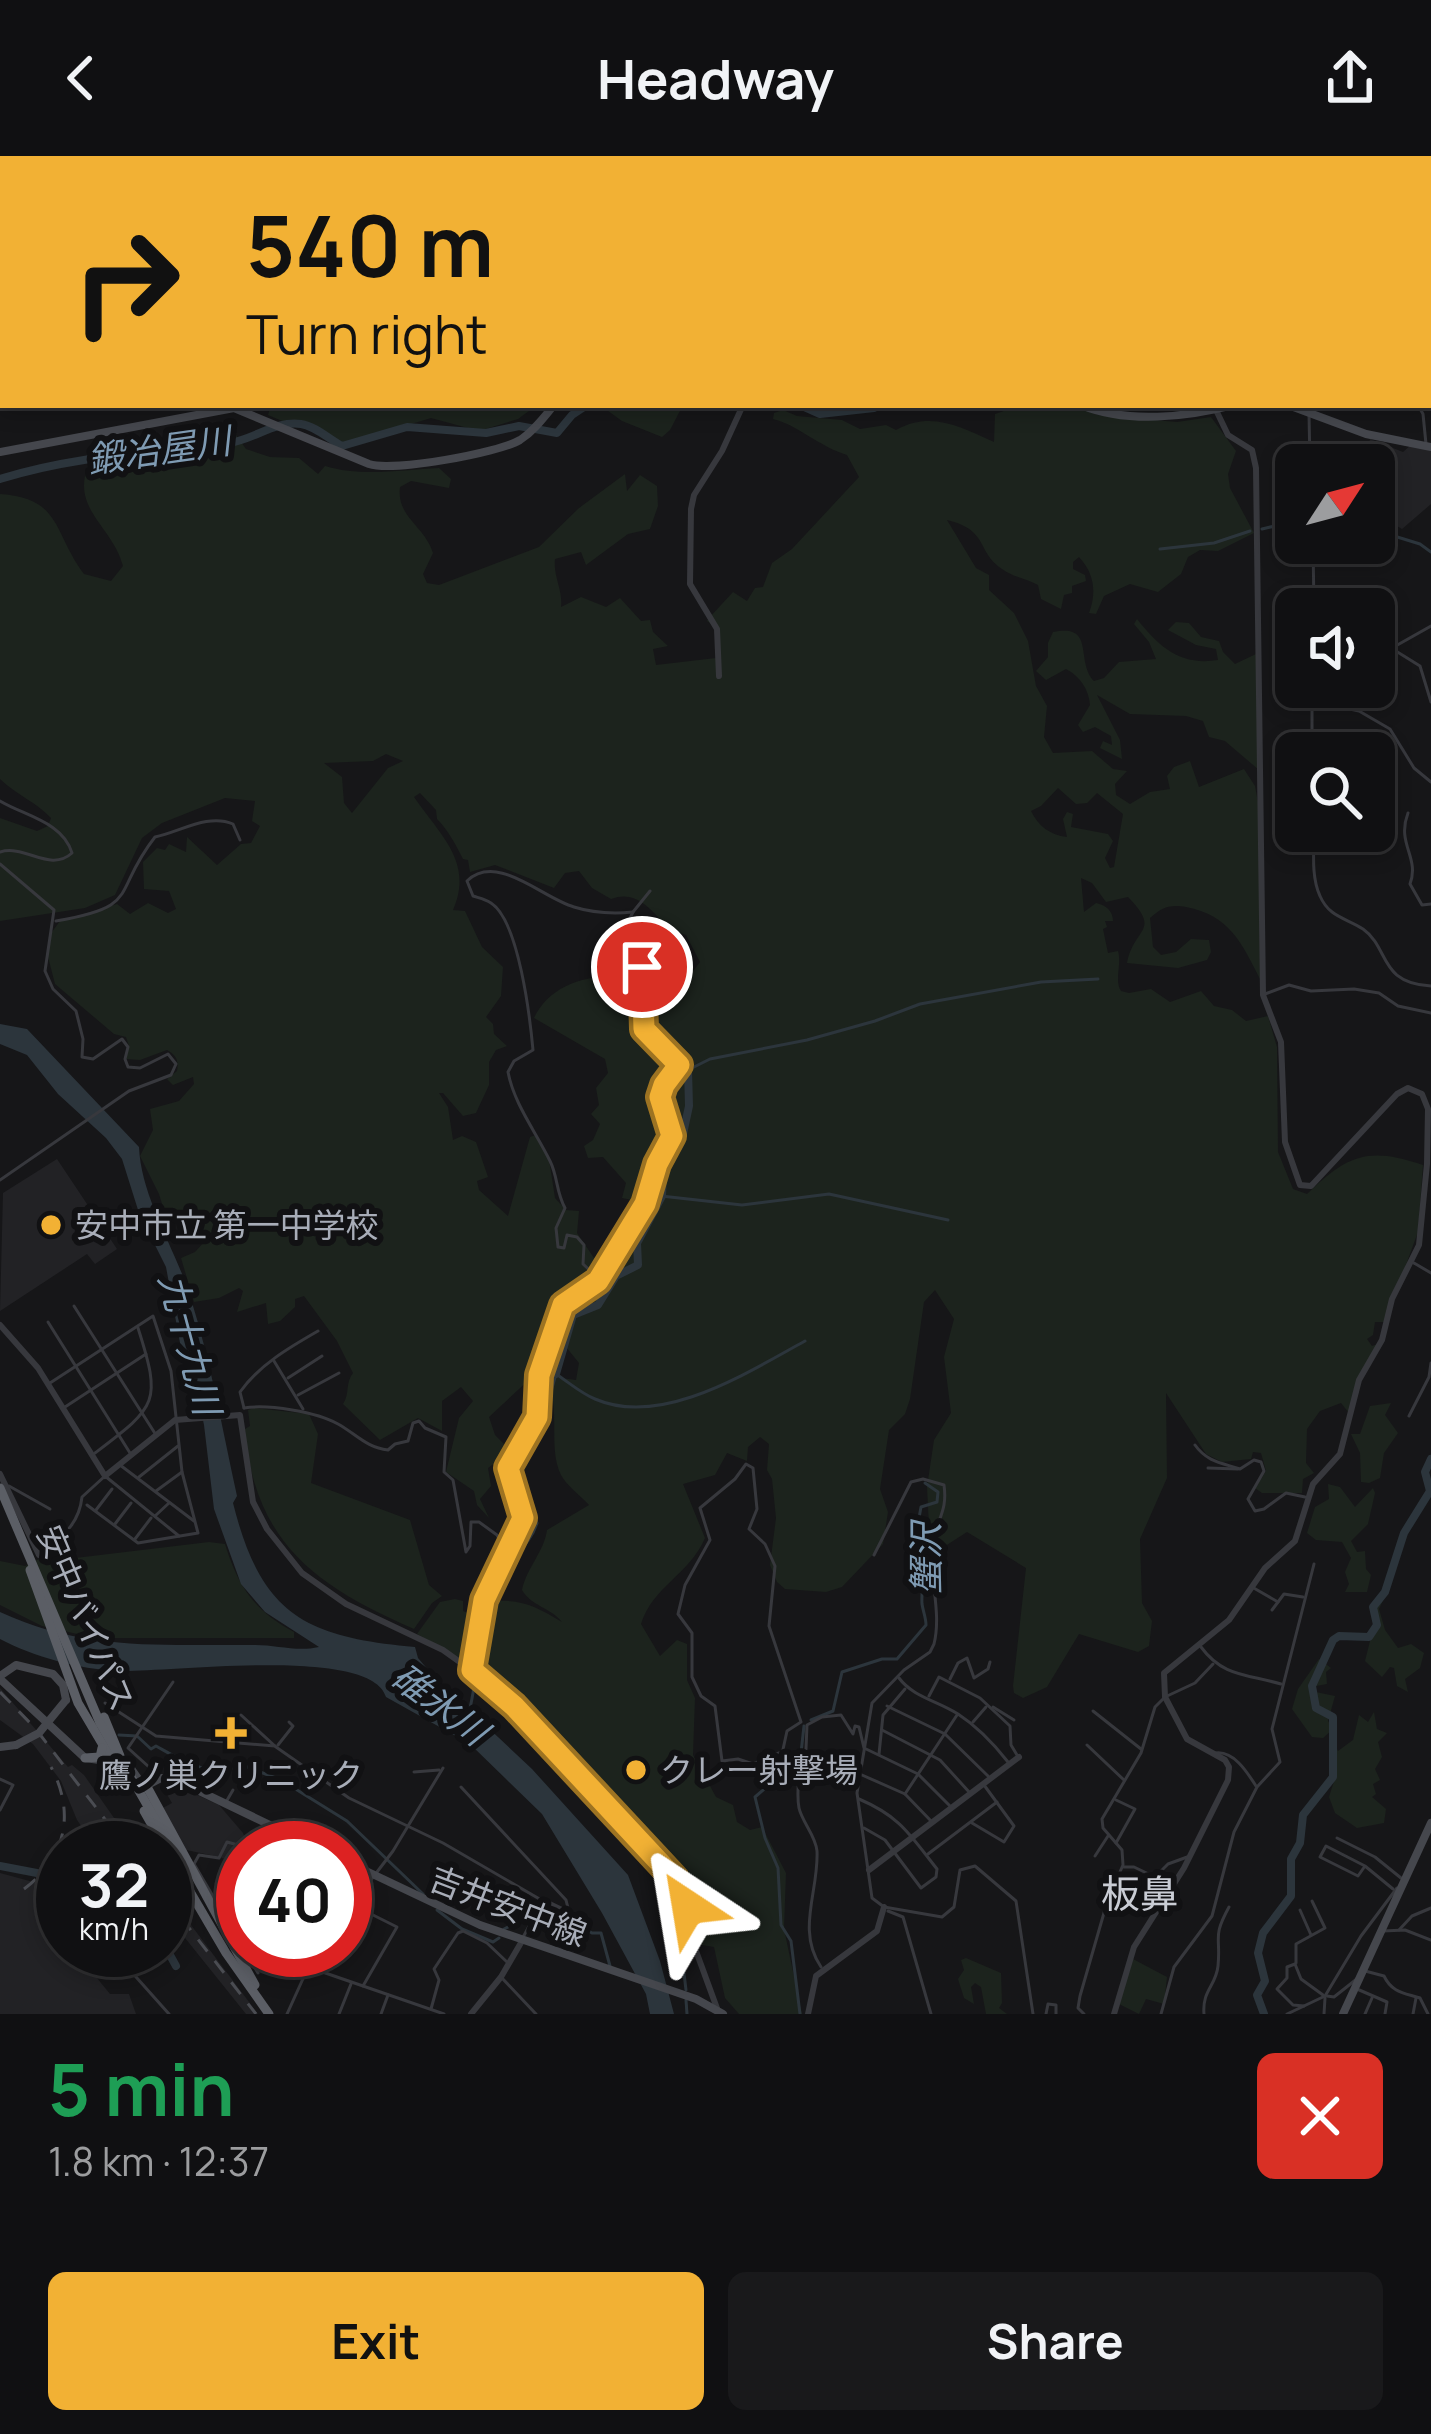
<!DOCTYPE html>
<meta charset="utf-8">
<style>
body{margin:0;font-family:Manrope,"Noto Sans JP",sans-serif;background:#19191b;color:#f1f3f6;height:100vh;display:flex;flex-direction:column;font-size:45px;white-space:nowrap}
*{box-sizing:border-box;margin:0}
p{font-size:39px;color:#9c9d9f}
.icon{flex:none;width:66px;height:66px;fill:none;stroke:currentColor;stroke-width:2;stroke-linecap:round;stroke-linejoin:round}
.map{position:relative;height:1858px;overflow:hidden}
.panel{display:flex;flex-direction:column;background:#101012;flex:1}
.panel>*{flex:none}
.hud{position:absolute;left:0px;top:0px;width:1431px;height:252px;box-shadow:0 6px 18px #0003,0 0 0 3px #303032;background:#f2b134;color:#111;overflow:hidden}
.needle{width:78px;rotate:54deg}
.fabs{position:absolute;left:1275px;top:288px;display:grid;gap:24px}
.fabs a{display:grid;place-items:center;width:120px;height:120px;border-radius:18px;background:#101012;box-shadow:0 6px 18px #0003,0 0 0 3px #303032;font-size:60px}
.speed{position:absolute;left:36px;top:1665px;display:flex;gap:24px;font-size:60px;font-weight:700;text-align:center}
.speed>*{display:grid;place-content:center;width:156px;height:156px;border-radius:50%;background:#101012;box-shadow:0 6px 18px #0003,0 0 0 3px #303032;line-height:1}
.speed small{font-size:30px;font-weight:400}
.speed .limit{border:18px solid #d22;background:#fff;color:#111}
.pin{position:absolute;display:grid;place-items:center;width:102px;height:102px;color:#fff;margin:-51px;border:6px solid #fff;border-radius:50%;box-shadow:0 3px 12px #0007}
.me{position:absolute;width:132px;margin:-66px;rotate:327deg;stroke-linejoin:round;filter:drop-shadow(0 0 9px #0008)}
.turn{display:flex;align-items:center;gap:42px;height:252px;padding:0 48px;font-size:54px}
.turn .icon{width:156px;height:156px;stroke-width:2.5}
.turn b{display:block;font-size:84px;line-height:102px}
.round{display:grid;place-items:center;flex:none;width:126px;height:126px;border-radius:18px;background:#19191b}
.headline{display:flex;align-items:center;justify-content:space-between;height:204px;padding:0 48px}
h1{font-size:72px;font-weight:700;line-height:90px;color:#1e9e55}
.action{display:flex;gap:24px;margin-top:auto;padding:24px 48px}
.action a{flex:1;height:138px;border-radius:18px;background:#f2b134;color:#111;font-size:48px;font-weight:700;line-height:138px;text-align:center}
.action a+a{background:#19191b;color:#f1f3f6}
header{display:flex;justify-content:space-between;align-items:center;height:156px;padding:0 48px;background:#101012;font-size:54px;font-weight:700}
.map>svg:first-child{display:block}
.built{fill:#222225}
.green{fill:#1c231d;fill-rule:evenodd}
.water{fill:#2c353c}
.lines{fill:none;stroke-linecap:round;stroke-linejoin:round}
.stream{stroke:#2c353c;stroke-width:3}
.river{stroke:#2c353c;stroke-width:8}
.minor{stroke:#37383d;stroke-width:3}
.tertiary{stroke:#37383d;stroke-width:6}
.secondary{stroke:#45474d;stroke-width:8}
.trunk{stroke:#5b5e65;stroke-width:9}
.rail{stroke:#4a4c52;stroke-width:3;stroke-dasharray:15 12;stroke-linecap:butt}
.pedestrian-bridge{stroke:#37383d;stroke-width:3}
.secondary-bridge{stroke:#45474d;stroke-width:8}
.trunk-bridge{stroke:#5b5e65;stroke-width:9}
.route-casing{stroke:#9d7322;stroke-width:30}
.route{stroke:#f2b134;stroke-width:21}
.poi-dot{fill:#f2b134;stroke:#111113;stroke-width:4.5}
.labels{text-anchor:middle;stroke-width:12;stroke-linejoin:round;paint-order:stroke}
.poi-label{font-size:33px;fill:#a8adb8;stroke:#111113;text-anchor:start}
.street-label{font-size:33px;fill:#a8adb8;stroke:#111113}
.water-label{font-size:36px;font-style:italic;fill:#7f9bb3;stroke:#111113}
.quarter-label{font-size:39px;fill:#c9ccd4;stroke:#111113}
</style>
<header><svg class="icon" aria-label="back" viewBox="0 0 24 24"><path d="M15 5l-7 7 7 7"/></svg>Headway<svg class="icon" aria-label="share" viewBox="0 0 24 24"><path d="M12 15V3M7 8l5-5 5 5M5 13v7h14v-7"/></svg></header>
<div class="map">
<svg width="1431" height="1858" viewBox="0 0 1431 1858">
<rect width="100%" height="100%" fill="#161618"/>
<g class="built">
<path d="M1370,283L1403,296L1411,289L1431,294V348L1402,373L1374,356V309H1359L1366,302Z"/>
<path d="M57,1003L117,1093L95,1108L87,1098L0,1155L3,1037Z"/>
<path d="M0,1532L68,1611L72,1609L84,1619L135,1692H97L77,1664L61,1625L33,1588L0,1564Z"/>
<path d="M169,1626L219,1649L243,1677L249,1692H243V1753L226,1748V1733L237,1709L220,1701L186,1694L161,1653L172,1647L161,1628Z"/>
<path d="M0,1717L63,1734V1794H100L92,1816L110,1838H129L136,1858H0Z"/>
<path d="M165,1728L185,1761L258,1858H246L165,1757Z"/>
</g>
<g class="green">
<path d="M0,0H336L346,3H3V232Z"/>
<path d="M654,0H1216L1217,3H657Z"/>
<path d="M271,249H537L518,263L479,275L431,262L346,288L307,268L287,267L268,259Z"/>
<path d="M600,249H683L670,274L662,281L622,265Z"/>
<path d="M1022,249H1072L1098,259L1177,266L1211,261L1236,295L1228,318L1230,332L1254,377L1218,395L1200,394L1188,401L1181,418L1158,436L1130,428L1104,440L1096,458L1089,457C1097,436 1094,417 1079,401L1073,406V413L1085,419L1086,425L1072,430V437L1064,439L1061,453L1041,443L1038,429C1027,423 1013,421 1002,413C976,395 989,374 947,364L976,412L989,419V434L1014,457L1028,485L1036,530L1047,550L1044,581L1053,597L1092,595L1113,613L1127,615L1115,628L1116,639L1130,648L1150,636L1170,633L1167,620L1174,611L1190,605L1199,631L1244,613L1255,630L1259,652L1260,823C1242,787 1229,759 1186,751C1170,748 1162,751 1150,762L1153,791L1161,799L1176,796L1191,783L1209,784L1211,796L1207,804L1178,812L1127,807C1134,771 1162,776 1128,741L1106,746L1092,727L1081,722L1084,756L1096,747C1106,749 1113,755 1113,765H1105L1107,771L1103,773L1108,797L1118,795C1122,808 1114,824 1121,835L1129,837L1151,833L1170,846L1201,835L1214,850L1232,854L1246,865L1268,860L1277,891L1278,996L1293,1033L1307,1038C1347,999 1368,990 1423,1009L1418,1076L1385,1166H1375L1373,1179L1367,1183L1372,1190L1380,1187L1355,1229L1349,1257L1341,1247L1320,1255L1307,1273L1306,1307L1314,1317L1303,1323L1302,1337H1262L1255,1332L1266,1315L1261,1297L1253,1296L1251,1303L1222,1306L1206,1298L1166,1237L1167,1322L1140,1383L1142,1447L1152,1465L1149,1490L1138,1496L1079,1478L1047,1531L1023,1542L1014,1537L1013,1530L1026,1412L967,1376L939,1394L930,1390L927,1331L934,1284L951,1257L944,1201L954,1163L935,1134L924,1146L910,1243L905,1258L889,1274L880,1333L888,1356L883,1388L842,1431L826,1436L785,1433L777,1426L770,1409L776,1362L772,1323L767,1314L769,1288L760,1281L748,1291L747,1305L727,1297L715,1319L683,1328L705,1382C689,1419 653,1430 641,1468L660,1500L677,1484L687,1488V1524L695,1542L693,1599L716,1641L733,1649L737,1666L750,1674L762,1671L786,1717L784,1773L802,1858H739L725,1842L714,1791L702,1789L696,1783L687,1733L676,1719L535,1568L481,1517L492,1445C523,1443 537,1451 562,1466C550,1451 531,1450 522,1434C527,1411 544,1396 547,1374L589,1349C581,1340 566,1329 561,1319C548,1292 560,1257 549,1229L553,1221L576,1224L579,1207L562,1186L558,1168L576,1139L598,1128L650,1051L646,1041L637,1045L622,1042L626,1027L603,1001L588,1002L584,990L593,984L600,968L591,958L599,949L596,932L608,917L605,903L534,862C549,830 586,818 620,821L626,813L650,812L673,841L700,806L686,779L659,770V762C645,747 632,735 611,743L592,732L579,715L565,717L554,732L495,709L470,716L468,704L463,703C456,689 448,674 437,663L436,654L420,637L414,641C440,679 474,706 453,754L465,755L482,791L503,811L501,840L486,861L493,868L494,878L507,890L496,894L489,906V929L476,957L463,960L443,937H439L448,951L453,984L462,980L476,986L488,1021L477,1025L479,1034L508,1060L530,981L536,979L549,1003L555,1042L566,1054L579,1055L577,1077L594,1102L593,1121L569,1131L551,1159L548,1197L533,1220L489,1261L495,1279L511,1295L488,1312L491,1330L480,1343L489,1362L477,1349L474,1335L446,1316L459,1262L473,1245L461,1231L442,1245V1275L418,1262L380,1284L343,1248C350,1238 345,1227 353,1217L337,1185L304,1140L295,1143V1151L280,1165L268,1168L266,1147L237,1156L243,1135L239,1132L219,1142L194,1146L181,1102L195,1096L205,1085L192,1059L184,1058L170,1074L159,1038L140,1000L153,974L150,953L179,945L194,928L193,921L173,929L167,923L177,915C179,904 176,899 167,894L140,904L126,903L129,890L126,881L114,878L55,828L47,797L49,780L60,765L117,748L130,758L148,747L168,757L176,753L169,735L144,733L143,706L157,692L165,694L169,688L186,696L187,681L217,709L241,688L251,687L260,670L252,665L255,645L225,642L162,667L142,682L115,739L85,752L0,765V662L37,675L48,670L51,662C36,646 18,640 0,623V338C62,342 53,377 84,418L111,425L123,410C113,371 71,353 88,310L229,269L246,293L270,301L299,302L318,318L325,310C360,321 402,314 439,312L451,323L449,332L411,325L400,331C396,361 425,370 433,397L423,418L427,427L439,429L539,391L579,352L625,318L627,335L640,319L657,330L658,350L650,373L628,378L586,409L581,396L555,403C553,421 563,433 561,451L581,441L606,451L620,442L641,465L650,464L653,476L668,490L653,493L656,509L716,502L718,472L707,465L709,462L733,436L747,445L755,432L763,431L772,407L792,393L859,321L847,299C820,291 796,268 773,263L774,257L783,254L797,260L842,264L860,273L886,269L896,274C931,254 961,271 994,286L995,258ZM386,598L403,605L388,612L352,657L344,647L342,621L324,607L373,605ZM1058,632L1076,648L1087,647L1097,637L1123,658L1114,711L1110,712L1105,702L1113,685L1108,678L1071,671L1073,658L1067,656L1063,663L1067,681C1050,679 1038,670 1031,655L1041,650Z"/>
<path d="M1137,463C1160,492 1181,510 1218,504L1216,493L1196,489L1168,474L1176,466L1189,467L1201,481L1219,485L1223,496L1235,508L1256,498L1259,614L1225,585L1209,581L1203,565L1186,560L1130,558L1097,539L1120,584L1122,603L1100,592L1103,585L1112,589L1111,580L1095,571L1083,576L1078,569L1090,549C1089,534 1080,520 1066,513L1046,524L1036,515L1048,501V487L1053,476C1096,467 1075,505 1094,525L1104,522L1119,506L1156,503L1149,486L1134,468Z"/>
<path d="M1391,1247L1385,1259L1398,1277L1384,1297L1380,1322L1369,1327L1361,1326L1360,1297L1351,1278H1360L1370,1250Z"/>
<path d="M254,1252L309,1258L318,1278L311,1327L410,1364L429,1429L442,1440L432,1447L414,1473C316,1430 254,1387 245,1273L250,1270L248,1254Z"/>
<path d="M1328,1328L1340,1331L1355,1351L1373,1332L1375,1337L1368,1368L1351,1385L1357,1396L1365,1395L1366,1413L1371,1419L1367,1436H1345L1349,1428L1345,1416L1351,1402L1342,1386L1316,1384L1307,1377L1315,1351L1329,1343Z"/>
<path d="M209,1386L225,1388C238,1430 254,1455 294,1476V1482H95L42,1470L0,1449V1405L25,1410L45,1400L50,1405Z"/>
<path d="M1385,1432L1388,1434L1379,1453L1385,1474L1398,1492L1411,1488L1424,1497L1420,1512L1405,1523L1408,1536L1397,1530L1394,1512L1390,1511L1382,1521L1365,1505L1370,1485L1380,1470L1375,1453Z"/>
<path d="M455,1443L463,1445V1455L480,1462L470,1509L417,1478L440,1446Z"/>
<path d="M1319,1503L1331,1512L1326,1516L1327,1528L1311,1531V1535L1335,1540L1328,1565L1333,1573L1323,1582L1312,1581L1292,1553L1298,1533Z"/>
<path d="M1374,1556L1377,1573L1387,1577L1378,1586L1382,1601L1375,1613L1380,1624L1373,1628L1376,1638L1372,1641L1386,1653L1384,1667L1357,1672L1335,1657L1329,1641L1335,1622V1589L1338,1595L1353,1584L1359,1559L1368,1566Z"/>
<path d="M966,1802L1001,1817L1002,1847L999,1852L1007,1858H986L981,1831L975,1827L971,1831L974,1848L964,1842L958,1823L964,1814L961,1804Z"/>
<path d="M1133,1803L1167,1821L1164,1848L1146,1843L1139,1858L1119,1848Z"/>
</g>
<path class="water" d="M0,868L27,873L139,991C141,1041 175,1092 190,1140C211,1206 222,1272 237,1340L233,1347C261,1459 305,1481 415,1491L418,1502L435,1522L532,1613L628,1719L660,1805L674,1858H650L646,1838L602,1757L542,1658L470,1588L386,1541C371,1489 167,1517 117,1515C79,1513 34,1501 0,1483V1456C86,1496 163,1488 255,1489C277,1489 297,1496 319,1491L265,1456L241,1428L214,1353L204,1269L195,1224L183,1203L166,1111L139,1057L122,1003L106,982L58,938L27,899L0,888Z"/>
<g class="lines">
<g class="stream">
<path d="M1374,363L1394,380L1420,388L1431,396"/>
<path d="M1262,373L1296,365"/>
<path d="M1160,393L1214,387L1250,375"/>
<path d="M688,914L710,903L807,884L875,865L920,848L1041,826L1098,823"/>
<path d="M661,1040L742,1049L829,1038L948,1064"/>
<path d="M470,1552C480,1510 478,1461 499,1422C510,1401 530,1390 537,1367L521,1325L520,1307L544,1260L556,1218C568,1226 582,1238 595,1243C662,1272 748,1216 805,1185"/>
<path d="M811,1564L833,1555L842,1516L882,1503H897L926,1469C926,1462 923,1455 922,1448C921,1434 927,1390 932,1376L919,1362L921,1351L937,1346L938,1336L925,1327"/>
<path d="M119,1579L137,1580L151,1593L156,1590C183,1605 210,1623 242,1609L281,1624L347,1665L423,1738"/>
<path d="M801,1597L804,1570"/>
<path d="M792,1609L755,1641L765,1682L778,1712L781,1769L791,1785L800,1858"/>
<path d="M437,1754L462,1773L493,1786L499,1782"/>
<path d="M685,1755L678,1756V1776L687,1804L683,1809L686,1834"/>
<path d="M538,1758L555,1755L592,1777H601L610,1810"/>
<path d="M504,1773L532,1759"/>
<path d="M686,1844L687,1858"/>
</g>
<g class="river">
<path d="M292,0L298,3"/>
<path d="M373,3L381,0"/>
<path d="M800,249L820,258L874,252"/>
<path d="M0,323C76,299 152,297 229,287C253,284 276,264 301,268C315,270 329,283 342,290L407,271L486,277L519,270L557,277L572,259L587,249"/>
<path d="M556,1218L573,1159L598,1149L616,1120L638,1109L637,1087L662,1040L663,1017L683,978L689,950L688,914L649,870L643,850L655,829L667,825"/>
<path d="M0,1710L63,1722"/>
<path d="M165,1790L176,1810"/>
<path d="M1264,1858L1257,1839L1265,1825L1258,1797L1263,1777L1291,1740V1703L1300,1687L1303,1659L1333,1621V1561L1316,1552L1312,1530L1333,1484L1339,1480L1369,1481L1377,1469L1373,1451L1385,1436L1404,1377L1430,1335L1425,1316L1431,1303"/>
</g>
<g class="minor">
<path d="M579,0L581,3"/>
<path d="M1218,0V3"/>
<path d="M1325,3V0"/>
<path d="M1418,249L1423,258L1426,288"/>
<path d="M1309,258L1310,309"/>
<path d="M1313,387L1314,453"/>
<path d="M1391,492L1420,510L1431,546"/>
<path d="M1392,492L1431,470"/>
<path d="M1312,531V597"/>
<path d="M1312,538L1331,549L1359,555L1390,573L1414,612L1431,626"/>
<path d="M0,645C25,660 63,666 72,697C50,717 25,688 0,696"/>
<path d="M1408,657C1396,688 1420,701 1410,728L1422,749L1431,748"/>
<path d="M1314,675C1314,695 1311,721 1320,740C1329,761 1346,762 1363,773C1390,792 1378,827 1431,830"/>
<path d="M0,708L54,754L45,815L53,833L76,855L83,883L82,901L93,903L122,883L128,891L125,903L128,911L140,912L168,898L176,908L171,919L129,935L0,1024"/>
<path d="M56,765C143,750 111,737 155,681C180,676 208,657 233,668L240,684"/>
<path d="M1265,838L1289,829L1311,835L1354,833L1379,837L1398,850L1431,857"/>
<path d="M1414,1107L1431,1117"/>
<path d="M598,1122L583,1108L584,1089L577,1081L567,1079L564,1092L558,1091L556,1072L565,1052C556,1036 558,1021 550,1005C536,976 514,948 508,916L514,905L533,894C530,862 519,765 491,747C485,743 479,742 473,740L467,725C497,696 542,742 574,751C593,757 612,758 633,756"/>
<path d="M74,1150L156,1279"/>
<path d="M48,1166L130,1297"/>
<path d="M274,1205L303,1253"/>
<path d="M288,1222L322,1200"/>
<path d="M50,1227L153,1160L171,1215L182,1316L198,1377L138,1387L87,1349"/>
<path d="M298,1239L339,1217"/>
<path d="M65,1251L146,1198"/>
<path d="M244,1252C268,1248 317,1256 338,1268C356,1278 367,1292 388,1294L395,1288L408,1285L413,1267L419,1265L425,1272L446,1281L444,1316L453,1324L466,1396L470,1390L471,1366H479L497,1379L504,1392"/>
<path d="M244,1252L240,1236C259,1209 290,1191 318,1175"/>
<path d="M1409,1260L1429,1221L1431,1207"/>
<path d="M1195,1289C1207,1306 1222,1307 1240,1313L1254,1304L1261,1306L1264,1315L1248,1343L1255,1355L1264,1353L1286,1337L1305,1341"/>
<path d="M95,1297C157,1250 162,1247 138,1172"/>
<path d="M120,1309L194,1365"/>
<path d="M1208,1312L1238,1313"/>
<path d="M139,1321L178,1290"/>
<path d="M9,1330L50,1353"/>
<path d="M156,1335L182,1316"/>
<path d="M96,1354L112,1333"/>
<path d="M155,1360L169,1347"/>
<path d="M115,1368L131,1347"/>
<path d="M135,1383L151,1362"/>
<path d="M41,1398C62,1380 79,1369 82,1341L105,1320L179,1380"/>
<path d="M874,1399L911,1326L923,1323L944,1329C947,1350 941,1358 935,1377C925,1413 943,1452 934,1488L930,1496L904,1514L872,1547L857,1637L872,1742L884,1751L942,1761L954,1751L960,1714L975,1710L1016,1745L1033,1858"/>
<path d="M1252,1431L1278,1446"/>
<path d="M1272,1454L1284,1438L1303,1441"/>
<path d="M1201,1491C1223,1521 1247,1518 1281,1528"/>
<path d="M473,1512L484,1443L523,1362L508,1312L537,1261L539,1219L563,1149L598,1125L641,1056L657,1008L672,979L660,941L664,929L679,909L644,873V816L623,777L633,756L650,735"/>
<path d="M899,1522C913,1541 938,1545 958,1558C978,1571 994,1588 1008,1606"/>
<path d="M950,1523L958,1507L967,1502L974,1522L988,1513L990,1506"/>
<path d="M929,1540L939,1521L980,1542L1010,1570L1011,1589L1017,1599"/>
<path d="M105,1547L156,1580L275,1590"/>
<path d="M887,1550L945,1578L988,1620"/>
<path d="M993,1551L1014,1564"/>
<path d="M1093,1555L1141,1593"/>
<path d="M241,1559L276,1591L349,1642L443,1687L543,1745L522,1783"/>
<path d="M973,1566L986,1551"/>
<path d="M882,1574L940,1604L970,1637"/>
<path d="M278,1589L293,1570L289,1566"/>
<path d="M1087,1589L1124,1624"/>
<path d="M1216,1597C1234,1595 1247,1616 1256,1630"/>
<path d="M782,1598L787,1575L801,1566L769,1470L775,1410L765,1388L749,1373L757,1353L753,1312L746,1308L735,1323L700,1352L710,1384L685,1429L678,1458L692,1477V1521L701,1540L715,1550L722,1605L738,1603L753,1608L779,1597C809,1609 794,1627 799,1652C802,1666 816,1680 817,1695C819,1735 796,1774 821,1811"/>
<path d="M879,1598L883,1559L905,1533"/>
<path d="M795,1606L806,1593L807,1569L822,1561L841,1559L853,1578L855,1570L859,1571L864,1592L918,1618L950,1650"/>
<path d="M414,1616L439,1614"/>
<path d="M862,1619L905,1638L932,1666"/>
<path d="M160,1621L128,1592L173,1526"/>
<path d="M0,1623L13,1629L0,1654"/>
<path d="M461,1631L566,1744L569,1756"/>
<path d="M905,1638L957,1559"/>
<path d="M859,1643C901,1661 910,1679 937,1713L936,1721L921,1732L885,1684L864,1672"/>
<path d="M1116,1644L1135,1653L1116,1687"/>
<path d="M226,1646L233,1634"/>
<path d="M972,1667L1004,1686L1014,1670L984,1629"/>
<path d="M1337,1682L1375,1701L1401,1722"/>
<path d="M928,1698L997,1646"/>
<path d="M1095,1700L1108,1680"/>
<path d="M1365,1710L1358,1720L1320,1701L1326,1690L1365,1710L1393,1733"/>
<path d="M1124,1711H1134L1155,1721L1168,1708L1190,1700"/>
<path d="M1300,1754L1311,1779"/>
<path d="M216,1755L225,1750L243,1755"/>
<path d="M888,1755L903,1761L931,1858"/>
<path d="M345,1758L393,1695L443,1612"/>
<path d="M1399,1774L1412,1760L1431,1752"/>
<path d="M1383,1775L1405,1774L1431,1784"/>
<path d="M243,1793L224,1760L229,1754L223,1746L217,1747L194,1708L199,1699L219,1702L227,1686L249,1692"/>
<path d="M112,1794L169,1858"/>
<path d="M244,1794L258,1817"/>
<path d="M302,1794L312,1799"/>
<path d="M1296,1807V1788L1325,1772L1312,1745"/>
<path d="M308,1811L444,1858"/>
<path d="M1365,1815L1384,1820C1392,1837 1405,1837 1420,1842L1428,1858"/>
<path d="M501,1821L536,1858"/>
<path d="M363,1830L397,1771L365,1755"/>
<path d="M1357,1833L1387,1846L1385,1858"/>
<path d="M1327,1840L1334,1841L1358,1822"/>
<path d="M1304,1850L1293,1849L1277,1833L1287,1822V1811L1295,1808L1301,1823L1323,1839"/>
<path d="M431,1853L439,1824L434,1813L458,1777L463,1775L487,1787L507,1806"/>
<path d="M287,1858L316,1794"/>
<path d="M339,1858L351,1828"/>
<path d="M381,1858L388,1839"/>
<path d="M1046,1858L1048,1848L1056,1849V1858"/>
<path d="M1084,1858L1078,1852L1080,1840L1108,1743L1123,1709L1122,1694L1103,1672L1102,1663L1141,1597L1155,1551L1165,1541L1195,1527L1213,1508"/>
<path d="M1161,1858L1174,1811L1212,1760L1234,1676L1257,1631L1280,1606L1272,1573L1314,1408"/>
<path d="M1204,1858C1202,1834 1216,1830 1218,1810C1221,1780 1212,1782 1229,1751"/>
<path d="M1287,1858L1325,1840L1361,1780L1397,1732"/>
<path d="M1324,1858L1325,1842"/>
<path d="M1365,1858L1372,1842"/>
<path d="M1413,1858L1416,1842"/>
</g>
<g class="tertiary">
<path d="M610,0L611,3"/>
<path d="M719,520L717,473L690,428L691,353L694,339L722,295L743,249"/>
<path d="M0,1169L38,1212L105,1320L175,1264L240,1259L253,1346L267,1373L302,1417L346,1448L443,1494L492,1529L680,1728L687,1743L692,1784L718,1855"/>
<path d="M0,1318L39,1399"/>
<path d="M869,1714L1019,1601"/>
<path d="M543,1745L568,1757"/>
<path d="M471,1858L501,1821L522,1785"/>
<path d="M808,1858L816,1820L877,1775L884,1751"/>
<path d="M1114,1858L1134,1791L1184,1712L1228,1624L1229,1611L1225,1604L1187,1583L1165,1541L1164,1517L1229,1464L1265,1412L1295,1385L1313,1328L1340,1298L1359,1224L1382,1184L1392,1143L1419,1089L1427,1008L1428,953L1422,938L1408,932L1397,938L1311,1030L1300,1029L1285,986L1281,886L1263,839L1256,312L1252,294L1228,279L1216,254"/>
</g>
<g class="secondary">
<path d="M1081,249C1127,268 1188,261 1234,249"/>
<path d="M1288,249L1366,278L1431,291"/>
<path d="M0,296L234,252L369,308C393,316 498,297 520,284C534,275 544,261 554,249"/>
<path d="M0,1520L16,1509L53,1518L63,1529L66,1544"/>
<path d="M0,1523L85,1602L114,1606"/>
<path d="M0,1591L16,1589"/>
<path d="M113,1606L132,1614L144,1631L161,1622L174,1623L318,1692"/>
<path d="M345,1705L480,1769L696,1843L723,1858"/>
<path d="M1343,1858L1431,1667"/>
</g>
<g class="trunk">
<path d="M0,1332L100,1567"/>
<path d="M30,1414L78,1547L113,1606"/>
<path d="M104,1561L120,1600"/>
<path d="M85,1602L100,1601L102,1592"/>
<path d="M146,1629L255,1829"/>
<path d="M165,1693L226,1797L269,1858"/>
</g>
<g class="rail">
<path d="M0,1536L35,1572L127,1692"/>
<path d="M24,1733C67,1701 75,1656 51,1611"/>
<path d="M165,1741L256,1858"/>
</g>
<path class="pedestrian-bridge" d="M109,1677L115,1672"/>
<path class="secondary-bridge" d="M16,1589L39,1577L66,1544"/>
<g class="trunk-bridge">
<path d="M100,1567L177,1701"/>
<path d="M144,1655L165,1692"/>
</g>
</g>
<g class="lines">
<defs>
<path id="route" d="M642,811L644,873L679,909L664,929L660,941L672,980L657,1008L645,1048L598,1125L563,1149L539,1219L537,1261L508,1312L523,1362L484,1444L472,1514L514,1550L675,1723L688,1751"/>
</defs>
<use href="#route" class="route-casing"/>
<use href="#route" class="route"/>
</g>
<g class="poi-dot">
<circle cx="51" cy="1069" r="12"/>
<path d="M225 1559h12v12h12v12h-12v12h-12v-12h-12v-12h12z"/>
<circle cx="636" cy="1614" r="12"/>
</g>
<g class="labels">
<g class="poi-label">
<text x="75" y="1081">安中市立 第一中学校</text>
<text x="660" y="1626">クレー射撃場</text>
<text x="231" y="1631" text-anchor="middle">鷹ノ巣クリニック</text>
</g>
<g class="street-label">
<text transform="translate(86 1462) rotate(67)" y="12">安中バイパス</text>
<text transform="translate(508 1750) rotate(21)" y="12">吉井安中線</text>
</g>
<g class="water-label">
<text transform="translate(159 294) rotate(-8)" y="13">鍛冶屋川</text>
<text transform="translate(190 1188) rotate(75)" y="13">九十九川</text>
<text transform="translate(926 1403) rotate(-90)" y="13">蟹沢</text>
<text transform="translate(440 1548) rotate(37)" y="13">碓氷川</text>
</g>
<g class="quarter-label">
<text x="1140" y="1752">板鼻</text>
</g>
</g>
</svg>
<div class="fabs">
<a><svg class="needle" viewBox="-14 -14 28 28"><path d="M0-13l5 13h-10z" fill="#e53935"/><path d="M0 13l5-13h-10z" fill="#9c9d9f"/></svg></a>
<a><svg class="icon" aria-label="sound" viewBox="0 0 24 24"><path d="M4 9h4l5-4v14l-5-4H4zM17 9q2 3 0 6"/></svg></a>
<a><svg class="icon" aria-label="search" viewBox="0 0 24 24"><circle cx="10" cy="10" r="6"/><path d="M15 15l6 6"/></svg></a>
</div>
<div class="speed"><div>32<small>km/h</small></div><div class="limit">40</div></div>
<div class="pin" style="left:642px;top:811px;background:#d93025"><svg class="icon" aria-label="arrive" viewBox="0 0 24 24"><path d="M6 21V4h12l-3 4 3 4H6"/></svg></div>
<svg class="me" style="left:688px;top:1751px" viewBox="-20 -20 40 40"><path d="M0-17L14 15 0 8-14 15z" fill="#f2b134" stroke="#fff" stroke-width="4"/></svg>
<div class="hud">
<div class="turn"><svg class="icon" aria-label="right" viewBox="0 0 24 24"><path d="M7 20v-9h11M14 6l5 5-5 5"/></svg><div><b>540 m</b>Turn right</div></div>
</div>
</div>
<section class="panel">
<div class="headline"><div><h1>5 min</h1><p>1.8 km · 12:37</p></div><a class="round" style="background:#d93025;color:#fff"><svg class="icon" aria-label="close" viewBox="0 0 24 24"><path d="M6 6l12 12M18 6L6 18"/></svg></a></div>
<div class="action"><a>Exit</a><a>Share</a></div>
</section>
